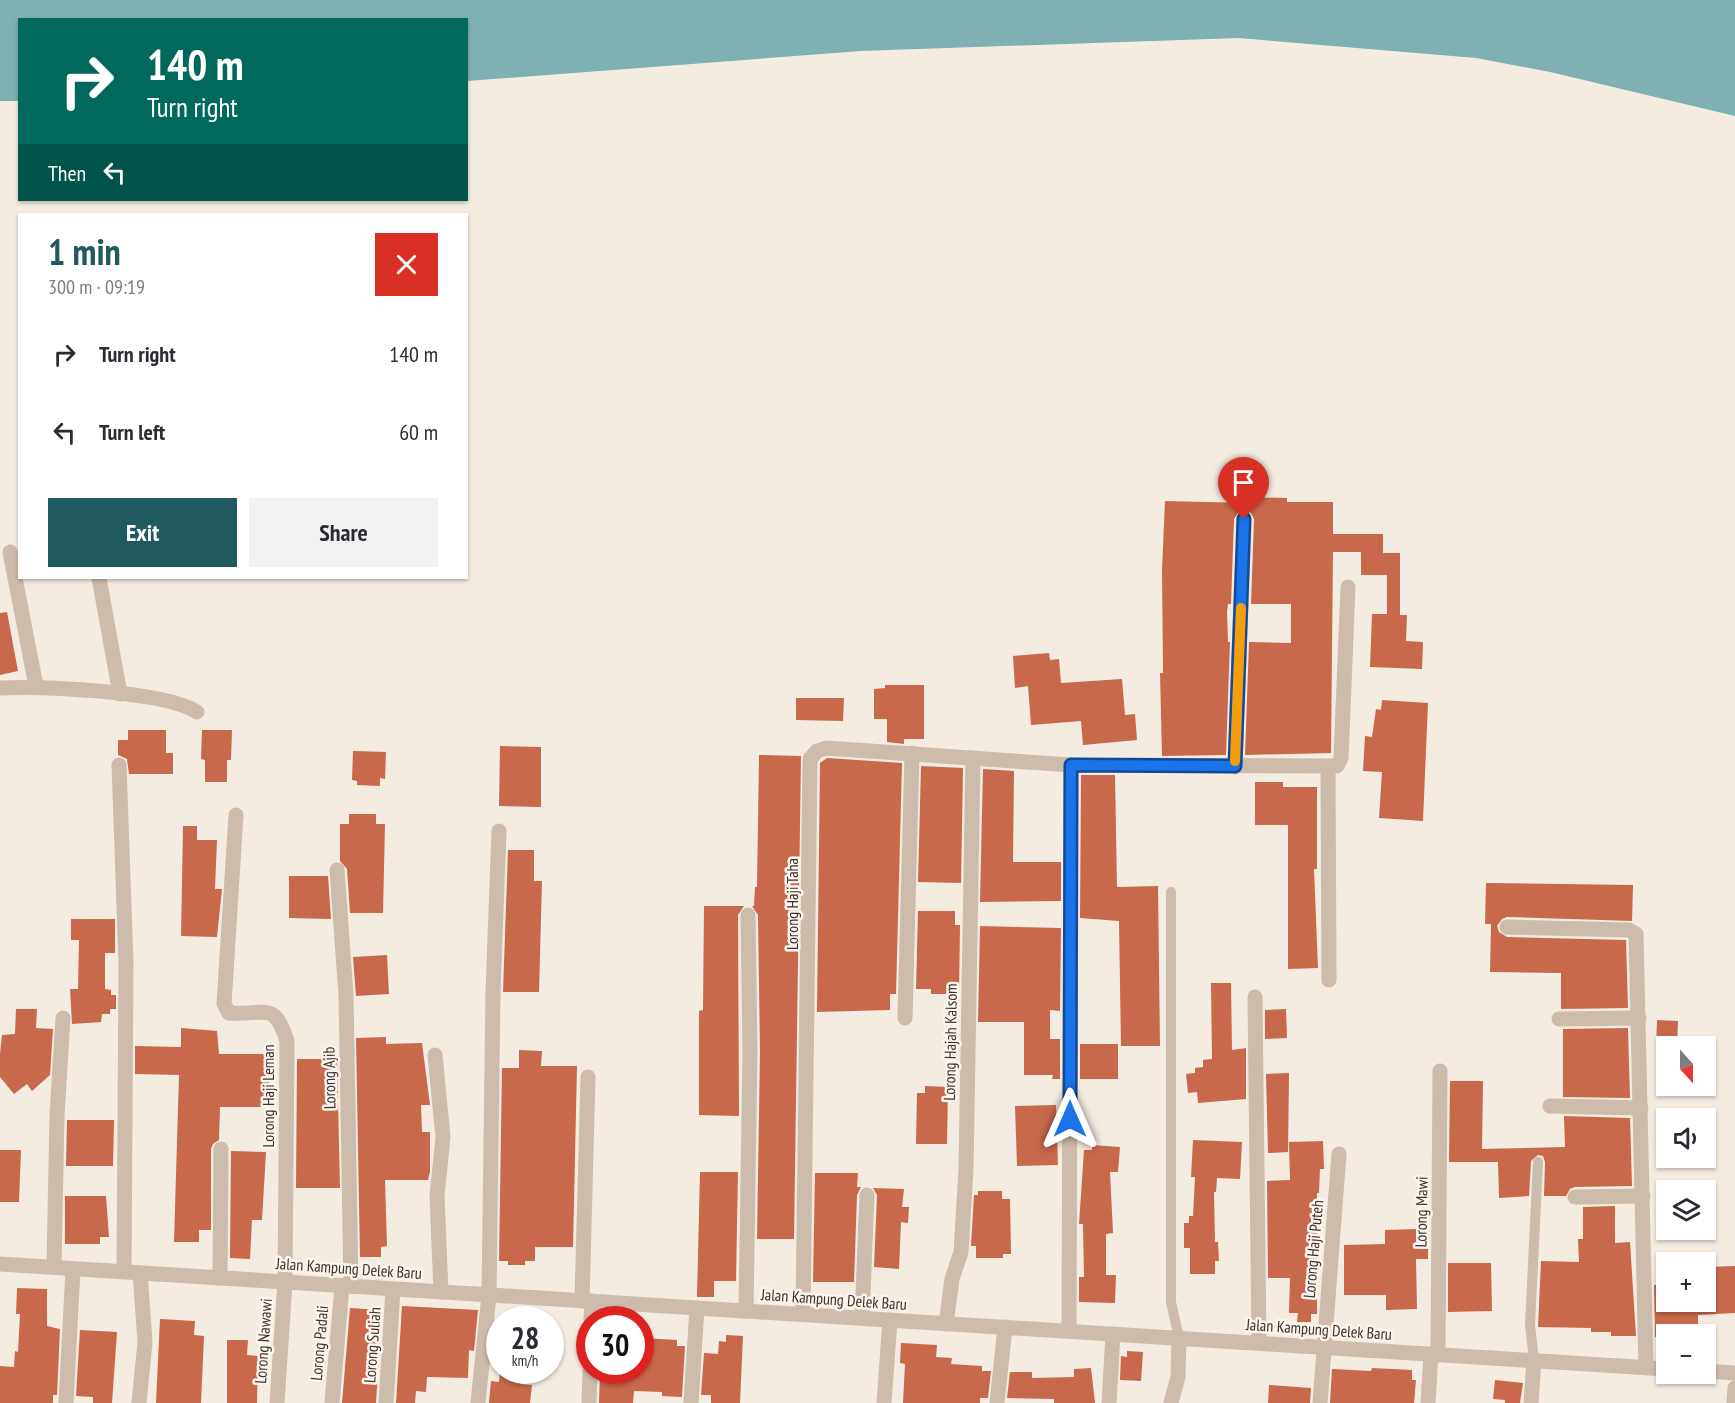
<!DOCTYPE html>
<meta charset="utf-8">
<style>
body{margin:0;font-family:"PT Sans Narrow",sans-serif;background:#f2f2f3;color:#2b2b33;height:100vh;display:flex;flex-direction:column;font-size:22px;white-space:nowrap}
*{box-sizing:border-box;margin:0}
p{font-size:20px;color:#7c7c81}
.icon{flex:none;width:33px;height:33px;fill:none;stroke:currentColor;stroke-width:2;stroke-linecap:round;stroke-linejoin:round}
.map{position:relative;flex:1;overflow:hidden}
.sheet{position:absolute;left:18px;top:213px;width:450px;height:366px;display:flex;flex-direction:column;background:#fff;border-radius:0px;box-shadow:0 2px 4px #0004}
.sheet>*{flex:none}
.banner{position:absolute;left:18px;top:18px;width:450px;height:183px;border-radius:0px;box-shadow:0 2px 4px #0004;background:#00695c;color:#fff;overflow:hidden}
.needle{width:39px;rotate:159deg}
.buttons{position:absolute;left:1656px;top:1036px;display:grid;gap:12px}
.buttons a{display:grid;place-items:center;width:60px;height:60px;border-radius:0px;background:#fff;box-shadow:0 2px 4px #0004;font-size:30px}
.speed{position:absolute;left:486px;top:1306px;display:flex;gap:12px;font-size:30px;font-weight:700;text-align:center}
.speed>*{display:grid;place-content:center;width:78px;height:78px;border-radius:50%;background:#fff;box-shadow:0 2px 4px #0004;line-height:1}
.speed small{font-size:15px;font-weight:400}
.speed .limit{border:9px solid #d22;background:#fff;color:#111}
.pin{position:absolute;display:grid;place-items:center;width:51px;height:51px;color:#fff;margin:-62px -26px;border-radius:50% 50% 50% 0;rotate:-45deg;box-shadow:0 0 6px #0007}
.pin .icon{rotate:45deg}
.me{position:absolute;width:66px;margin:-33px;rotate:0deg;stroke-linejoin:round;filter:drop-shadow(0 0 4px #0008)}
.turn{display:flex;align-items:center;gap:21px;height:126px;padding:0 30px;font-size:27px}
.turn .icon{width:78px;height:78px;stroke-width:2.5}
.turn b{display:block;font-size:42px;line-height:51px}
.then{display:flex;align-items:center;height:57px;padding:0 30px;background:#0003;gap:12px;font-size:22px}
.round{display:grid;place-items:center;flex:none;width:63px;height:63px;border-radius:0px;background:#f2f2f3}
.summary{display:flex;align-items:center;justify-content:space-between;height:102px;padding:0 30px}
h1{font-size:36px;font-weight:700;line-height:45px;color:#1f5a5e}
.action{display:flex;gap:12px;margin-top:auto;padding:12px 30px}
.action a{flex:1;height:69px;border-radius:0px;background:#1f5a5e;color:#fff;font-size:24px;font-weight:700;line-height:69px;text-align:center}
.action a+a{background:#f2f2f3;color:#2b2b33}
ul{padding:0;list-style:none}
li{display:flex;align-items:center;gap:18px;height:78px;padding:0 30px}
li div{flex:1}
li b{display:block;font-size:22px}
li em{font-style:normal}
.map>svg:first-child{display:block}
.water{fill:#7fb0b2}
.building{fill:#c8694b}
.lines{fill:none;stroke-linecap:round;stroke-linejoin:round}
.service{stroke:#cdbbac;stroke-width:10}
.minor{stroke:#cdbbac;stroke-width:15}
.route-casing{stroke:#114b97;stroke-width:15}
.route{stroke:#1a73e8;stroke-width:10}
.slow{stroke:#f59e0b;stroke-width:10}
.labels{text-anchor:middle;stroke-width:5;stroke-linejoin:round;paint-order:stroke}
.street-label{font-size:16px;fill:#3b302b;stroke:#fbf5ee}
</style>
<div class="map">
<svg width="1735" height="1403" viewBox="0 0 1735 1403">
<rect width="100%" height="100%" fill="#f4ebe1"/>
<path class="water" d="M0,0H1735V116L1550,72L1476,58L1238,38L861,51L467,81L466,20H20L19,101H0Z"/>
<g class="building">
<path d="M1247,497L1287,498V502H1333V534H1383V553H1400V615H1407L1406,641L1423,642L1422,669L1370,667L1372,614H1387V575H1361V552H1333L1331,753L1245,755L1249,642L1291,643V604H1251L1254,519L1250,511L1240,510L1234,519L1231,604H1228L1227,612L1228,642H1230L1226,755L1162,756L1160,673H1163L1162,570L1165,501L1247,503Z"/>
<path d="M7,612L18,671L0,675V613Z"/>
<path d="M1049,653L1050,660L1059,659L1061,683L1122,679L1125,715L1135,714L1137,740L1083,745L1081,721L1031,725L1028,686L1015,688L1013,656Z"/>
<path d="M885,685H924V739H904V744L887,742V719H874V689L885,688Z"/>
<path d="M796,698H844L843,721L796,720Z"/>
<path d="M1382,700L1428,703L1423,821L1379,818L1382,772L1363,771L1365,736L1372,737L1376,709L1381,710Z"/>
<path d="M128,730H166V753H173V774H129L127,759L118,755V740H128Z"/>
<path d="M202,730H232L231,760H227V782H205V760L201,759Z"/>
<path d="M500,746L541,747V807L499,806Z"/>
<path d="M353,751L386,752L385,779L380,778V786L357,785V781L352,780Z"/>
<path d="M759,755L801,756L794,1239H757L760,1051L758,915L752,906H754L755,887H757Z"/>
<path d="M827,758L902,763L896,994H890V1010L817,1012L820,763Z"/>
<path d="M921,766L963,768L961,883L918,882Z"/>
<path d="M983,769L1014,771L1013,862H1061V901L980,902Z"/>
<path d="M1081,775H1115L1117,887L1158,886L1160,1046H1121L1119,921L1080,918Z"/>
<path d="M1255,782H1283V787H1317V869H1314L1318,968L1288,969V825H1255Z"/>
<path d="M349,814H376V824H385L383,913H350L347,869L340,861V824H349Z"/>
<path d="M183,826H197V840H217L215,889H222L217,937L181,936Z"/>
<path d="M508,850H534V881H542L539,992H503Z"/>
<path d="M289,876H328L331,919L289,918Z"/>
<path d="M1486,883L1633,885L1632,921L1507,917L1502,919L1497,926L1499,932L1507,937L1626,940L1628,1008L1561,1009V973L1490,972L1491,924H1485Z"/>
<path d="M704,906H744L738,915L739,1116L699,1115V1011L703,1010Z"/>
<path d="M918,911H955V925H960L959,994H931V989H916Z"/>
<path d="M71,919H115V953H105V989L111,990V995H116V1009H110V1014H102L101,1022L72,1024L70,989H78L79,940H71Z"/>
<path d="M980,926L1061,928L1060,1011L1050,1010V1039H1060V1079H1052L1053,1075H1024V1022H978Z"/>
<path d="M387,955L389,994L356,996L353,957Z"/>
<path d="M1211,983H1231L1232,1050L1246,1048V1099L1198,1103L1197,1092L1188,1093L1186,1074L1195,1073V1068L1203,1067V1060L1212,1059Z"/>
<path d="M16,1009H37L36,1028L53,1029L50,1075L32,1091L27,1084L14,1094L0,1077V1054L2,1035L15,1034Z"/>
<path d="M1286,1009L1287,1038L1265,1039V1010Z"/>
<path d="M1657,1020L1678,1021L1677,1047H1656Z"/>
<path d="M181,1028L217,1031L219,1054H271L268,1107H220L219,1140L213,1144L211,1149V1230H199V1242H174L179,1075L135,1074V1046L181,1047Z"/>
<path d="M1628,1028L1630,1098L1563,1097V1029Z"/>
<path d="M386,1037V1044L422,1043L430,1105H421L422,1132H430V1172L428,1180H385L387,1246L381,1247V1257H360L356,1038Z"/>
<rect x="1080" y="1044" width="38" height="35"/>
<path d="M519,1050L542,1051L541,1066H577L573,1247H535V1261H525V1265H508V1261H499L502,1068H519Z"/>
<path d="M297,1059H337L340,1188H296Z"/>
<path d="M1289,1073L1288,1152L1268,1153L1266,1074Z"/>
<path d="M1450,1081H1483L1482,1149L1565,1147L1564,1116L1630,1118L1632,1186L1575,1187L1570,1189L1566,1196H1544L1545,1162L1543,1156L1538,1155L1531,1161L1529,1196L1499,1198L1498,1162H1449Z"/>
<path d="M925,1086L948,1087L947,1144H916L917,1093H925Z"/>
<path d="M1056,1105L1058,1165L1017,1166L1015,1106Z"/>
<path d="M67,1120H114L113,1166H66Z"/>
<path d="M1193,1140L1242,1142L1240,1179L1217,1178L1216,1192H1214L1215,1242H1218L1219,1261H1215V1274H1190V1248H1184V1223H1189V1216H1193L1195,1177H1191Z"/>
<path d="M1323,1141L1324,1169H1320L1319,1193H1317V1314H1311V1322H1297L1298,1313H1289L1290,1278H1268L1267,1181L1290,1180L1289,1142Z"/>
<path d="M1092,1145L1120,1147L1118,1172H1110L1113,1233L1106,1234V1275H1116L1115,1303L1079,1302V1277H1084L1083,1224H1079L1084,1150H1092Z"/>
<path d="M0,1150H21L19,1202H0Z"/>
<path d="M231,1151L266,1152L262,1220H252L250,1259L230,1258Z"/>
<path d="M700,1172H738L736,1281H714V1297H697Z"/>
<path d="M815,1173H858L857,1187H861L857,1195L854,1282H813Z"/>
<path d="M873,1188L904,1189L902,1207H909L908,1223L901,1222L899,1269L874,1267L877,1195Z"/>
<path d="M978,1191H1002V1199H1010L1011,1254H1003V1258H976V1246H971L974,1195H978Z"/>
<path d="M65,1196H106L109,1237H100V1244H65Z"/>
<path d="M1615,1206V1243L1630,1242L1636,1336H1611V1332H1591V1328L1538,1327L1541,1261L1579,1262L1578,1239H1583V1207Z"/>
<path d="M1416,1229V1245H1428V1259H1416L1417,1309L1386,1310V1295H1344V1245L1385,1244V1230Z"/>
<path d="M1448,1263H1491L1492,1311L1448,1312Z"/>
<path d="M1735,1266V1313L1698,1315V1335L1655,1337L1654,1285L1666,1284V1302H1706V1267Z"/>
<path d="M17,1288L47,1289V1326L60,1329L57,1395H53V1403H0V1366L14,1367L15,1351L18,1352L20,1314H16Z"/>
<path d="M402,1306L478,1310L474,1351L469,1350L468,1378L427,1377L426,1392L416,1391L415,1403H396Z"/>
<path d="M350,1308L382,1310L376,1403H342Z"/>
<path d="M160,1319L195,1321L194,1335L204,1336L201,1403H156Z"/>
<path d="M80,1330L117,1332L112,1403H93V1397L76,1396Z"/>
<path d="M726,1335L743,1336L740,1403H711V1395H701L704,1353L718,1354L719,1341L726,1342Z"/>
<path d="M641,1338L677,1340V1346H685L682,1397L662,1396V1392L634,1391L633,1403H599L600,1371H640Z"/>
<path d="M227,1340H248L247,1355L258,1356L257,1403H227Z"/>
<path d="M901,1343L937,1345L936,1357L952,1358L951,1364L982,1366V1371H991L988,1398H980V1403H903L905,1364L900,1363Z"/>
<path d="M1127,1351L1143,1352L1141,1381L1120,1380L1121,1356L1127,1357Z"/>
<path d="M1091,1368L1095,1403H1054V1399L1007,1398L1010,1372H1032V1378L1074,1377V1369Z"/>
<path d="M1372,1368L1412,1370V1380H1416L1414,1403H1330L1332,1369L1371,1371Z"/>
<path d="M500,1371H520V1384L532,1385L530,1403H489L491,1381L499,1382Z"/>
<path d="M1495,1380L1523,1383L1520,1403H1505V1400L1493,1399Z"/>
<path d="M1269,1385L1311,1388L1310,1403H1268Z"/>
</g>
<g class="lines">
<g class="service">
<path d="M1171,892V1302L1179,1338"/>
<path d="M1534,1360L1530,1325L1538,1162"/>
</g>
<g class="minor">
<path d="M10,552L36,686"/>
<path d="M99,578L120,694"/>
<path d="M0,688C42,686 165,691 197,712"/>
<path d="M119,765L126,963L124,1272"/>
<path d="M1235,767L1244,519"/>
<path d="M1328,767L1329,980"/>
<path d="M236,815L224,1004L229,1013C264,1016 274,999 287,1041L285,1282L277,1403"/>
<path d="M337,870L346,995L351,1286"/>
<path d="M1507,927L1629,930L1636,934L1646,1368"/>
<path d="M1255,997L1259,1343"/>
<path d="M905,1018L912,753"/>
<path d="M1559,1019L1639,1018"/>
<path d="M435,1055L443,1137L437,1196L441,1292"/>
<path d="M1550,1106L1641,1108"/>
<path d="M1575,1197L1643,1196"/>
<path d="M0,1264L1666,1369"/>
<path d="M54,1267L57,1115L63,1018"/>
<path d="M220,1278L221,1149"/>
<path d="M582,1301L588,1077"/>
<path d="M746,1311L750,1051L748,915"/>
<path d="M803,1314L810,759L817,751L826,748L1071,765L1337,766L1341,758L1348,587"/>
<path d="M862,1318L867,1195"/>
<path d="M591,1320L592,1301"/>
<path d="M946,1324L952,1279L961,1252L966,1169L973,760"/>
<path d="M1069,1331L1071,765"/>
<path d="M1438,1355L1440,1071"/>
<path d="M1706,1371L1735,1373"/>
<path d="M66,1403L73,1269"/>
<path d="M139,1403L145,1342L140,1273"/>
<path d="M332,1403L342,1286"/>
<path d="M386,1403L393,1289"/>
<path d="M478,1403L489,1295L493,992L499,831"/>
<path d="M589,1403L590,1371"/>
<path d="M691,1403L697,1308"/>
<path d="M884,1403L890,1320"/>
<path d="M997,1403L1005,1327"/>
<path d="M1109,1403L1113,1334"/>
<path d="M1171,1403L1178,1377L1179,1338"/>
<path d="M1320,1403L1339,1154"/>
<path d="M1428,1403L1431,1354"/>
<path d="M1531,1403L1534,1360"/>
<path d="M1734,1403L1735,1388"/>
</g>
</g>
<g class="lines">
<defs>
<path id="route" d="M1070,1119L1071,765L1235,766L1244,519"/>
</defs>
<use href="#route" class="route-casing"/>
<use href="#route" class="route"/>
<path class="slow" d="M1235,761L1241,608"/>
</g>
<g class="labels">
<g class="street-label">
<text transform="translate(792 904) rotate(-90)" y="6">Lorong Haji Taha</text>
<text transform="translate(950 1042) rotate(-89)" y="6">Lorong Hajah Kalsom</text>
<text transform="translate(329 1078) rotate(-91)" y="6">Lorong Ajib</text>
<text transform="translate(268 1096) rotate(-90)" y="6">Lorong Haji Leman</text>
<text transform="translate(1421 1212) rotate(-89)" y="6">Lorong Mawi</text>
<text transform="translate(1313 1249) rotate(-85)" y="6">Lorong Haji Puteh</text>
<text transform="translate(349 1268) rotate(4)" y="6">Jalan Kampung Delek Baru</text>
<text transform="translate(834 1299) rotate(4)" y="6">Jalan Kampung Delek Baru</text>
<text transform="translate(1319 1329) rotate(4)" y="6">Jalan Kampung Delek Baru</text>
<text transform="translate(263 1341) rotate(-86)" y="6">Lorong Nawawi</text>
<text transform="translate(319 1343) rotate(-85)" y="6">Lorong Padali</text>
<text transform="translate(372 1345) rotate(-86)" y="6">Lorong Suliah</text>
</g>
</g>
</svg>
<div class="buttons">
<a><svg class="needle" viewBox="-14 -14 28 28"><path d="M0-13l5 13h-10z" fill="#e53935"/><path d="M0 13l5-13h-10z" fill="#7c7c81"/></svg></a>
<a><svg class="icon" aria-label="sound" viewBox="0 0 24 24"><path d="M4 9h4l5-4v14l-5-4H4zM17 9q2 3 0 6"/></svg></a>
<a><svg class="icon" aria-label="layers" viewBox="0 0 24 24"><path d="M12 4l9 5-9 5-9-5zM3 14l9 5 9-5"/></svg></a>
<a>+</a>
<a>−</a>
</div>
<div class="speed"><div>28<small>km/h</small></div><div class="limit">30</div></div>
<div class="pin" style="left:1244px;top:519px;background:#d93025"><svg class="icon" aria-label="arrive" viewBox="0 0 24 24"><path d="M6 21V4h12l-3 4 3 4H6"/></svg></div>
<svg class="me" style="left:1070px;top:1119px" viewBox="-20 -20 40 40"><path d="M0-17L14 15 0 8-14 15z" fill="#1a73e8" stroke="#fff" stroke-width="4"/></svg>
<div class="banner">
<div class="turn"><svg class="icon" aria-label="right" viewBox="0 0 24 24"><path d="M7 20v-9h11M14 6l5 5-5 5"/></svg><div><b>140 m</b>Turn right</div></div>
<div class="then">Then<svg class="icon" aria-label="left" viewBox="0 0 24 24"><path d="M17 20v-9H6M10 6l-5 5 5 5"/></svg></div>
</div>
<section class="sheet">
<div class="summary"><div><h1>1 min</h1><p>300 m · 09:19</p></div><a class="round" style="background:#d93025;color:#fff"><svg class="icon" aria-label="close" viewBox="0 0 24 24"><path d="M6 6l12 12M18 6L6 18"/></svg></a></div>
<ul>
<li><svg class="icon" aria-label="right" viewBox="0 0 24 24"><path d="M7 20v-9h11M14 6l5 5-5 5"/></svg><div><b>Turn right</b></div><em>140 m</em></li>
<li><svg class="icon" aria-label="left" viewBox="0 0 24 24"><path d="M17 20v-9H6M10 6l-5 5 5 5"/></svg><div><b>Turn left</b></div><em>60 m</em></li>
</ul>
<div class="action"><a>Exit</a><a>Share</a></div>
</section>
</div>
